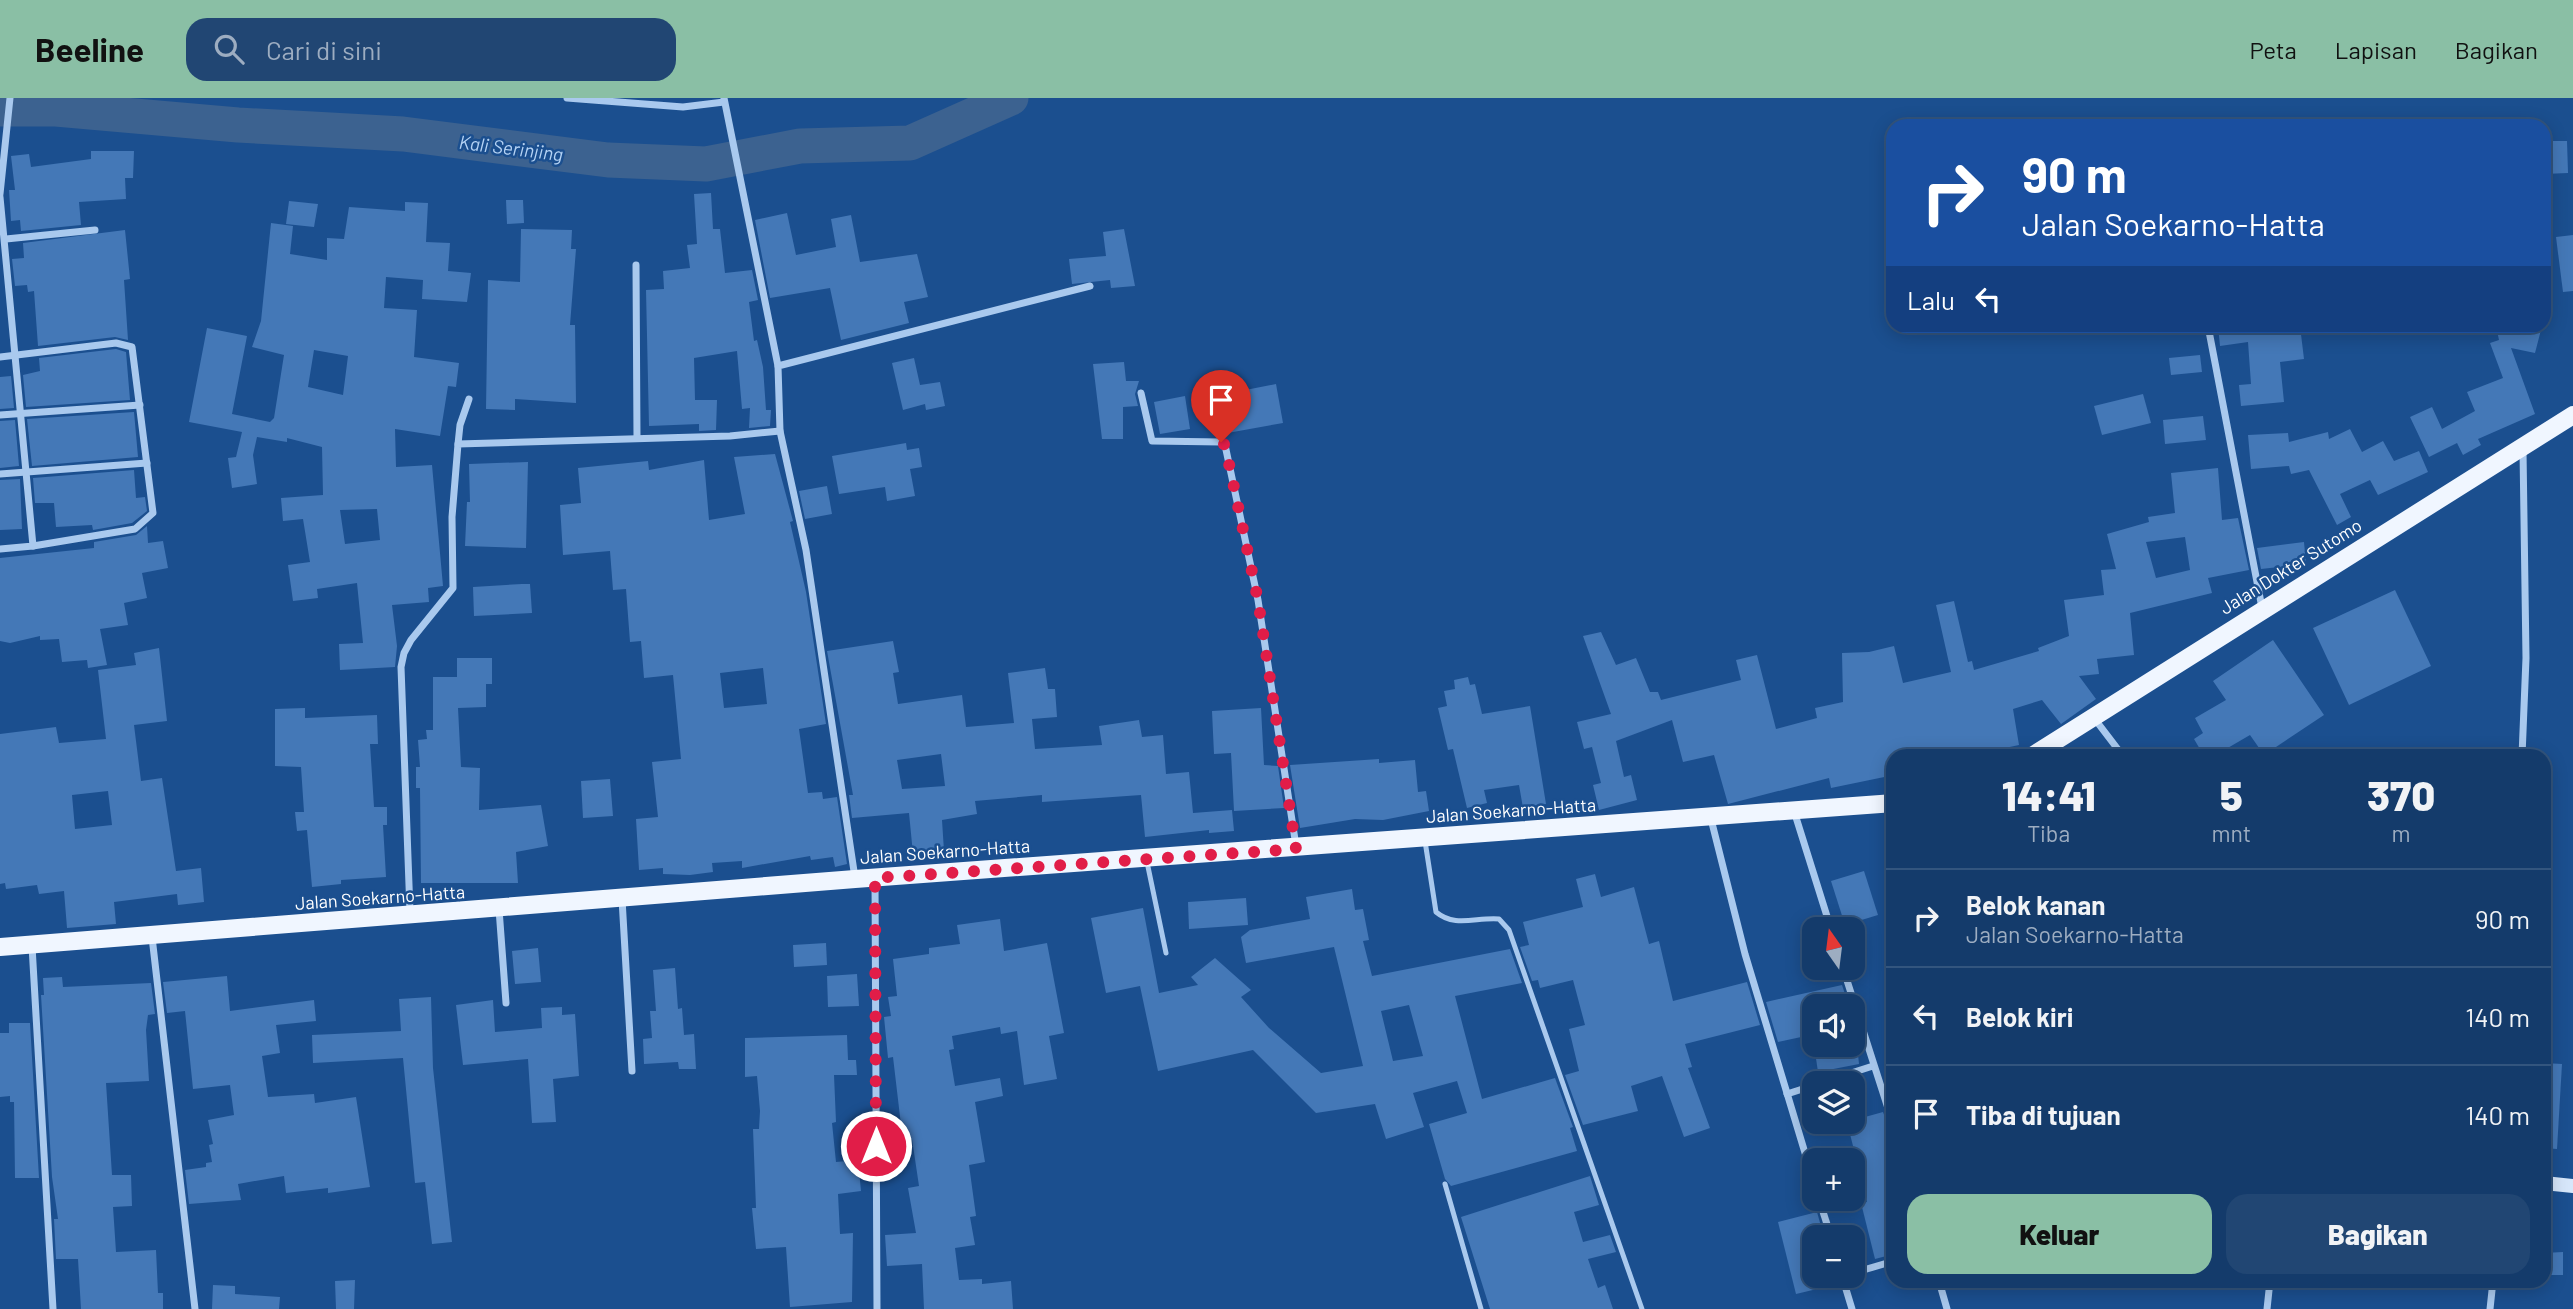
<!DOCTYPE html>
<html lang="id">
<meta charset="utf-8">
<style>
body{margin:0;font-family:Barlow,sans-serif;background:#214673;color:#f1f3f6;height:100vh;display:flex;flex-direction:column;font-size:26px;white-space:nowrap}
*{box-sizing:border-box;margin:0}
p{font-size:23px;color:#9dadc1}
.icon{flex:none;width:38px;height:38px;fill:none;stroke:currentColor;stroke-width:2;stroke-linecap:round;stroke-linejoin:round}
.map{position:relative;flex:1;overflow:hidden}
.drawer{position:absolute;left:1886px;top:651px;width:665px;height:539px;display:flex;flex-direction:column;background:#143b6b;border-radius:21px;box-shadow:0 4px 18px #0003,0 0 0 2px #33557e}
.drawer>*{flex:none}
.guide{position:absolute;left:1886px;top:21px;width:665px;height:214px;border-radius:21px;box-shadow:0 4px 18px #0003,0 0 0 2px #33557e;background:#1a4fa0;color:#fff;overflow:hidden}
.needle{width:46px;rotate:346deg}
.tools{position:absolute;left:1802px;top:819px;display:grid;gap:14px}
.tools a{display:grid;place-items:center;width:63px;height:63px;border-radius:14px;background:#143b6b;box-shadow:0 4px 18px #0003,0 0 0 2px #33557e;font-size:35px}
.pin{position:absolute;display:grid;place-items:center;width:60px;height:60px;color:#fff;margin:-72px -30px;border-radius:50% 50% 50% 0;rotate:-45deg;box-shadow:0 0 7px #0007}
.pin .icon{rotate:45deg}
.me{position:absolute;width:77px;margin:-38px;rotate:0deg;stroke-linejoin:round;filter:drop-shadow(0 0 5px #0008)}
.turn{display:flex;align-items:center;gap:24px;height:147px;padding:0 21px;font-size:32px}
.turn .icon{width:91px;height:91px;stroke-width:2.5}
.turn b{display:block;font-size:49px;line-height:60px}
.then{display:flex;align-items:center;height:66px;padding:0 21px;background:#0003;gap:14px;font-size:26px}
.eta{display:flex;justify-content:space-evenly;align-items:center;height:119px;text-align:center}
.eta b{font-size:42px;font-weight:800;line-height:49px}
.primary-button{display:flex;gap:14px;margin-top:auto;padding:14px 21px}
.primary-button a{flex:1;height:80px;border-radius:21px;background:#8abfa5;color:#111;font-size:28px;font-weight:800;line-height:80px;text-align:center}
.primary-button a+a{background:#214673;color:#f1f3f6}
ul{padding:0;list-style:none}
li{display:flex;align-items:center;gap:21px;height:98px;padding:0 21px;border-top:2px solid #33557e}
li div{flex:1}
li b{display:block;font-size:26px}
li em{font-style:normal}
header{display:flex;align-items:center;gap:42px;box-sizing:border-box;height:98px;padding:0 35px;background:#8abfa5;color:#111}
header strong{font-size:33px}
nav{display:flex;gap:38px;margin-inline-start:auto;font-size:24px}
.search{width:490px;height:63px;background:#214673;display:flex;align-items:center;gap:18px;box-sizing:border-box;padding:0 24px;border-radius:21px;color:#9dadc1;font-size:26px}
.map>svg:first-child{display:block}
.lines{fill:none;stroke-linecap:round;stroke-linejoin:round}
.river{stroke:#3c6290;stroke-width:35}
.building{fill:#4478b7;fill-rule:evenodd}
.lane{stroke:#a9c9ee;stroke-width:5}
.street{stroke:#a9c9ee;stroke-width:7}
.secondary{stroke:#d6e6fa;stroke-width:14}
.primary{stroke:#f0f6ff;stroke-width:18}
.route{stroke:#e11d48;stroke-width:12;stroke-dasharray:0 21.6}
.labels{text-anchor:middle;stroke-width:5;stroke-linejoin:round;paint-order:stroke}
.street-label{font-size:18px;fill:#fff;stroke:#1b4f8f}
.water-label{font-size:19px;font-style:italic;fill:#b5d3f5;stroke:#1b4f8f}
</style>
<header>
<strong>Beeline</strong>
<div class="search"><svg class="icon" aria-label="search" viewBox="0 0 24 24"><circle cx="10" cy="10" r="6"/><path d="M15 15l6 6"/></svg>Cari di sini</div>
<nav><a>Peta</a><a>Lapisan</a><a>Bagikan</a></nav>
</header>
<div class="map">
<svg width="2573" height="1211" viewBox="0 0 2573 1211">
<rect width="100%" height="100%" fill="#1b4f8f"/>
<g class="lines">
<path class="river" d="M0,11H56L238,27L403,36L608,62L706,66L800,48L910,45L1011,0"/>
</g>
<g class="building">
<path d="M2544,43H2567L2568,75L2544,76Z"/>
<path d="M91,53H134L133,80H125L126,101L79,104L81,127L21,133L20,122L11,123L9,92H15L11,58L29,56L31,69L91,61Z"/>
<path d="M711,95L713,131H720L725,175L752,172L758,202L749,204L754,243L757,242L763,269L766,312H771L770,328L749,330L750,310L742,311L737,253L694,260L695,302H717L716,332L699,333V326L649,328L646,192L664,191L663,173L690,170L687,147L697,146L694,96Z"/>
<path d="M506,102H523L524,125L507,126Z"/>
<path d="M289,103L318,106L314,129L286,126Z"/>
<path d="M405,104L428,105L426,144L450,145L448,173L471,175L467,204L422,201L423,182L386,179L384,210L417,212L414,259L459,265L456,289L448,288L440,338L395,331L396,369L432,367L443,488L428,490L429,504L392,507L397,548L395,569L340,572L339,546L363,545L357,485L317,491L318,500L293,503L288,467L310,464L303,421L283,423L281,400L323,397L322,349L287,340V344L257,339L253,357L257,386L232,390L228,360L236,359L242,334L189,324L207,230L247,238L232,316L270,324L274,320L284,257L252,249L261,223L271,125L293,128L290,156L327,162V140L344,141L349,109L405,113ZM314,252L348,258L343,297L308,289ZM377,411L380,442L345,446L340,412Z"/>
<path d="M787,115L796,157L836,149L831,121L851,117L860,164L917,156L928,199L904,204L909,225L841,242L830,190L770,200L755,122Z"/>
<path d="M521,131L572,132L571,151H576L570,227H575L576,305L515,301V312L486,311L488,182L520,184Z"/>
<path d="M1124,131L1135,188L1111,190L1110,182L1072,186L1069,161L1106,158L1103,134Z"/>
<path d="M125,132L130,181L124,182L128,242L115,239L38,248L34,193L28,194L27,187L15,188L12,161L24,160L23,145Z"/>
<path d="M2573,137V193L2563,194L2556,139Z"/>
<path d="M2218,228H2300L2304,261L2280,264L2284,304L2241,308L2239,287L2251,286L2248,244L2220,248Z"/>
<path d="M2496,228H2542L2535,255L2511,250L2535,316L2478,341L2481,347L2463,357L2457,345L2429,359L2410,319L2432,309L2442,331L2475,313L2467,294L2503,280L2490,245L2499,242Z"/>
<path d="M116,251L126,254L130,302L26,309L23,277L40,273L39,260Z"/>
<path d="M2200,257L2202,274L2171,277L2169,260Z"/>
<path d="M914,260L920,287L940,284L945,308L926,312L925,306L903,312L892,265Z"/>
<path d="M1124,264L1126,283H1139L1135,296L1138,308L1123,309V341H1102L1093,266Z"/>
<path d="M11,278L14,310L0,311V279Z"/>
<path d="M1276,286L1283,325L1222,336L1215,298Z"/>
<path d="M2143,296L2151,325L2102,337L2094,308Z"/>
<path d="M1185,298L1190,331L1160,336L1154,304Z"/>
<path d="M134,314L138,359L32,368L27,321Z"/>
<path d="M2203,318L2206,342L2165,346L2163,322Z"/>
<path d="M15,322L19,368L0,370V323Z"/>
<path d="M2350,331L2362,354L2383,343L2394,363L2419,353L2428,374L2378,397L2370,382L2340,396L2351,419L2337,427L2309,372L2291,376L2289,368L2251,371L2248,337L2288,335L2289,344L2328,334L2329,341Z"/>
<path d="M906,345L907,352L919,350L922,369L910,371L915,398L887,403L885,389L839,396L832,358Z"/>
<path d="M775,356L793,423L790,424L806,494L826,626L799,631L808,695L822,694L823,701L837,699L847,766L835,769L833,759L811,762L810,758L742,770V763L712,765L713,774L690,777L663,776V770L639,772L636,721L658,719L652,664L681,661L673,577L644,580L641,543L630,544L626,491L613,492L610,453L563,457L560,407L581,405L578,370L648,363L649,372L704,362L709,422L745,416L734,359ZM763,570L767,606L724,610L720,575Z"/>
<path d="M528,364L526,450L465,448L467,404H470L469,366Z"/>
<path d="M2218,370L2222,422L2238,420L2249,472L2208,480L2212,495L2130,515L2134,557L2097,561L2099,576L2079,578L2096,601L2061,626L2042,602L2013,611L2019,647L1991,653L1992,658H1894V677L1831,690L1829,680L1728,706L1714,657L1683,664L1672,622L1616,643L1624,679L1631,677L1637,702L1599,712L1593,687L1601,685L1592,649L1584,651L1577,624L1611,616L1583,538L1601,534L1616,567L1636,560L1650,594H1658L1661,602L1741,582L1736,562L1757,557L1776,631L1817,620L1815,610L1843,604L1842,555L1869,554L1894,548L1903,585L1951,574L1936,507L1954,503L1968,564L1972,563L1974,572L2039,553L2038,550L2069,538L2064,502L2104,497L2101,472L2116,471L2107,436L2149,424L2148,419L2175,415L2171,375ZM2185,439L2190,472L2156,480L2146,444Z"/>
<path d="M134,372L136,400L145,399L147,413L132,425L93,432L92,427L56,429L54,405H35L33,380Z"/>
<path d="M20,381L22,431L0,432V382Z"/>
<path d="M827,388L832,416L805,421L799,393Z"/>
<path d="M147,428L148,445L163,443L168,470L142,475L147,500L124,505L128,527L100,531L107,567L88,570L87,562L62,564L59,541L40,542V538L10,545L0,543V460L94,450V444L136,437Z"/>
<path d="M2304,444L2306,466L2261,471L2257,450Z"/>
<path d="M522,486H530L532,515L474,518L473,489Z"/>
<path d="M2395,492L2431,568L2349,607L2313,530Z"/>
<path d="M2273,542L2324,617L2264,657L2250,637L2214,658H2204L2194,641L2203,635L2195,620L2226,602L2213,583Z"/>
<path d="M893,543L899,574L893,575L898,606L962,597L966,629L1014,625L1008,575L1045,570L1048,591H1055L1057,619L1032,621L1035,651L1102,647L1099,628L1139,622L1142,639L1163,637L1166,676L1189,674L1193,715L1232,712L1234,733L1209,735V732L1145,739L1141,697L1042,704V697L975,703L977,716L942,722L944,753L913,756L909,715L852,720L849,697H853L827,553ZM941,656L945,688L902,691L897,662Z"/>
<path d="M159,550L167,623L134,627L141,683L162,680L176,773L201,770L204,804L178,807L177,796L114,804L116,826L67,830L64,793L39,796L37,787L6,791L5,785L0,786V636L56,629L59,645L106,641L98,572L136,567L134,555ZM108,693L112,727L75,731L72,697Z"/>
<path d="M457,560H492V586H486V609L458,610L461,669L480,670L479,712L541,707L548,748L516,754L518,785H421L420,690H416V669H420L418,642L427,641L426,632H433V579H457Z"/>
<path d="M1468,579L1470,587L1475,586L1482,616L1530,608L1546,706L1523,710L1519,687L1484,692L1487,705L1467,710L1453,651L1448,652L1438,610L1447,608L1444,593L1455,591L1454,582Z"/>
<path d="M305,610V620L377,617L378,646H370L374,709H387V727H383L386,779L341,782V786L312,789L307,732L297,733L295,714H304L301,669L275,668V611Z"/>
<path d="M1261,610L1264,667L1278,668L1284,710L1234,713L1231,655L1214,656L1212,613Z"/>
<path d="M1379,661V665L1415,662L1418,694L1426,693L1429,713L1383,722L1355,721L1300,730L1290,667Z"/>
<path d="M610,681L613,718L583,720L581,683Z"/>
<path d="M1864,773L1878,817L1845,827L1831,783Z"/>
<path d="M1595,776L1601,799L1634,789L1649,846L1659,843L1673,903L1747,884L1760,927L1685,946L1692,969L1688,970L1710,1030L1684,1039L1662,978L1631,988L1638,1013L1583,1027L1565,977L1579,973L1569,931L1585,927L1573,882L1540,890L1538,882L1532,883L1520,849L1529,847L1523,824L1583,809L1576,781Z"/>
<path d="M1352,791L1355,812L1363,811L1369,842L1363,843L1372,878L1510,851L1522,885L1455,898L1482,1001L1555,980L1573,1029L1570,1030L1577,1053L1451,1088L1445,1081L1429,1026L1467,1015L1457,983L1413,995L1424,1029L1386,1041L1375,1006L1316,1015L1253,952L1158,973L1140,888L1106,895L1091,820L1143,810L1159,895L1198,887L1191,879L1215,860L1251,892L1241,899L1269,930L1321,975L1363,968L1334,849L1246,865L1241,839L1250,832L1310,821L1306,799ZM1409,907L1423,958L1393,963L1381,913Z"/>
<path d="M1246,800L1248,827L1189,831L1188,804Z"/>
<path d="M1000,821L1004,853L1047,845L1064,935L1049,938L1057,981L1024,987L1017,933L1001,936L1000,929L952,938L954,951L949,952L955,988L1000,980L1003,998L975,1004L985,1064L969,1067L976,1118L970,1119L975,1147L955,1150L959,1182L982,1181V1186L1011,1183L1013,1211H924L922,1166L887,1168L885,1137L916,1135L908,1090L919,1088L912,1041L890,1044L888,1029L901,1027L893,959L888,960L884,919L891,918L888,899L897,898L893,861L929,856V850L960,846L957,827Z"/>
<path d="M826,845L827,867L794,869L793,847Z"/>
<path d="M538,850L541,884L515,886L512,853Z"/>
<path d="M675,870L678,911L682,910L684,937L694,936L696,971H679L678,964L644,966L643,941L652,940L650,913H656L653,872Z"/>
<path d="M857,876L859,908L828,909L827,878Z"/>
<path d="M227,878L230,913L314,902L316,923L276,927L280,955L262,958L268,999L314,996L315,1005L356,999L370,1089L328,1095V1090L286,1095L284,1078L238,1086L241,1102L189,1106L185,1072L206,1069V1065L212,1064L209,1047L213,1046L208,1022L234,1017L230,987L193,991L185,913L167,915L163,884Z"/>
<path d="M62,879L63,889L151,885L155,916L148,917L146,932L149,983L106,985L112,1077H131L132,1108L113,1109L116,1154L156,1152L158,1195H163V1211H81L78,1161H56L54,1121H58L52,1079L41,897H44L43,880Z"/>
<path d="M1842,887L1849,908H1815V936L1778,944L1766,904Z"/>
<path d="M431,899L433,970L452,1144L432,1146L425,1084L415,1085L403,960L313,965L312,937L401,933L399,901Z"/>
<path d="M493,902L495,934L542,930L541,910L562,909V917L575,916L579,978L553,981L556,1024L532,1025L528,961L463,967L456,907Z"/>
<path d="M9,925H30L39,1080H15L14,1004H10V998L0,999V935H9Z"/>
<path d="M847,937L848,962H856L857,977H834L836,1024L832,1025L836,1064L858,1062L861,1093L838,1096L840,1136L853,1135L852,1204L790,1209L786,1149L756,1151L752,1110H756L753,1031H759L760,1013L757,978L745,979V940Z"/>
<path d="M1814,947H1857L1859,966L1818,974Z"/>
<path d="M2544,965L2562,966L2557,1051L2544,1050Z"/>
<path d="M1883,1014L1894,1044V1156L1875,1161L1861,1105L1867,1104L1847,1024Z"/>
<path d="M1590,1078L1599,1107L1574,1114L1583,1144L1610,1137L1616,1154L1588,1161L1598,1190L1605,1187L1613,1211H1490L1461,1119Z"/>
<path d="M1817,1114L1824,1139H1815V1178H1836L1838,1186L1796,1196L1778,1124Z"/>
<path d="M2563,1154V1177H2544V1155Z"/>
<path d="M355,1182L354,1211H336L335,1183Z"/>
<path d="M213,1187L235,1188V1196L280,1199L279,1211H212Z"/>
</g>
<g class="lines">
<g class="lane">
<path d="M1425,743L1436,814C1455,830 1476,819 1499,821L1509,832L1642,1211"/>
<path d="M1147,764L1166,855"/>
<path d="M1445,1086L1481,1211"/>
</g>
<g class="street">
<path d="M567,0L683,9L724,4"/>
<path d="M724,0L778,268"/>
<path d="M0,96L10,0"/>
<path d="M0,99L33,448L0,451"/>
<path d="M6,141L95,132"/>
<path d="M636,167L637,340"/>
<path d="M2208,228L2262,510"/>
<path d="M0,259L116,245L132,249L153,415L135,431L33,448"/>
<path d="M1141,295L1152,343L1221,344L1225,347L1258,502L1296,748"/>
<path d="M0,317L140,307"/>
<path d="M458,346L460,327L469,301"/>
<path d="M0,376L147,365"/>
<path d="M2094,620L2123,658"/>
<path d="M2522,658L2526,560L2523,352"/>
<path d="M1794,713L1831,831"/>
<path d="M1711,721L1745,856L1815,1088"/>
<path d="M855,780L806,452L780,333L778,268L1090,188"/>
<path d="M875,781L877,1211"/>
<path d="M622,801L632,973"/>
<path d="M499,811L506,905"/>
<path d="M410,814L401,569L404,555L411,542L453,490L452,419L458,346L730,338L780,333"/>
<path d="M152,839L195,1211"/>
<path d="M32,848L53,1211"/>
<path d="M1843,870L1894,1029"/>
<path d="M1820,985L1873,968"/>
<path d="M1787,996L1815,987"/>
<path d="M1819,1101L1831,1139"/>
<path d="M1853,1175L1894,1163"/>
<path d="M1842,1178L1852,1211"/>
<path d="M1939,1183L1947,1211"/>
<path d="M2267,1211L2270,1183"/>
<path d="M2490,1211L2493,1183"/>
</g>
<path class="secondary" d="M2544,1085L2573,1088"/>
<g class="primary">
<path d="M2032,658L2573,317"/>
<path d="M0,849L855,781L1894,705"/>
</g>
</g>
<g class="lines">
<path class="route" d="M876,1048L875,780L1296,751L1258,502L1225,347L1221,344"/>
</g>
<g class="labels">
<g class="street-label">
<text transform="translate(2291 469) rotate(-32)" y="6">Jalan Dokter Sutomo</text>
<text transform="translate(1511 713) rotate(-4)" y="6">Jalan Soekarno-Hatta</text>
<text transform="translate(945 754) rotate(-4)" y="6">Jalan Soekarno-Hatta</text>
<text transform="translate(380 800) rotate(-4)" y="6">Jalan Soekarno-Hatta</text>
</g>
<g class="water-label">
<text transform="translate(511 50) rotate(7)" y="7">Kali Serinjing</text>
</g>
</g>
</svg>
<div class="tools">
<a><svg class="needle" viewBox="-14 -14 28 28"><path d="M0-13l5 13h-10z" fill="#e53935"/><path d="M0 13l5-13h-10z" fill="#9dadc1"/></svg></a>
<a><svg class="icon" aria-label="sound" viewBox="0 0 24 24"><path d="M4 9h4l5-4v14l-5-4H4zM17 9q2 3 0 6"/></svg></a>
<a><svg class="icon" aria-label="layers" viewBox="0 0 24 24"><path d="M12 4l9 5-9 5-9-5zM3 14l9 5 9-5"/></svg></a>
<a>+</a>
<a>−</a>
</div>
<div class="pin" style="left:1221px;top:344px;background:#d93025"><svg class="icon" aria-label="arrive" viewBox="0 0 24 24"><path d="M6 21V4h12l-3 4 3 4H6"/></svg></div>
<svg class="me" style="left:876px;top:1048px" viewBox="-20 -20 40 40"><circle r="17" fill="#e11d48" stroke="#fff" stroke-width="3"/><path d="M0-11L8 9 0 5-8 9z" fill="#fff"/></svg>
<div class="guide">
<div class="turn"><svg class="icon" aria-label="right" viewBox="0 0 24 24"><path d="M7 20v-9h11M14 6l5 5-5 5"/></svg><div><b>90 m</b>Jalan Soekarno-Hatta</div></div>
<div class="then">Lalu<svg class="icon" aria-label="left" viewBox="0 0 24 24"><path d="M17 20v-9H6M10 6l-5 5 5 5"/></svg></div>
</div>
<section class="drawer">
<div class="eta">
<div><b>14:41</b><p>Tiba</p></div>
<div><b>5</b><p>mnt</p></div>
<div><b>370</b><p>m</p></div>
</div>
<ul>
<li><svg class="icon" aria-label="right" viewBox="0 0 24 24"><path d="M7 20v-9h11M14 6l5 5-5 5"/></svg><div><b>Belok kanan</b><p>Jalan Soekarno-Hatta</p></div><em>90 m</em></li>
<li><svg class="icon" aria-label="left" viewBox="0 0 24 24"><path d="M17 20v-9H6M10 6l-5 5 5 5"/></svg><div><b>Belok kiri</b></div><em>140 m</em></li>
<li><svg class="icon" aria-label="arrive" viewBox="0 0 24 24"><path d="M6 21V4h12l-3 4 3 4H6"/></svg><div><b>Tiba di tujuan</b></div><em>140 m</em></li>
</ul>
<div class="primary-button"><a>Keluar</a><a>Bagikan</a></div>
</section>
</div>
